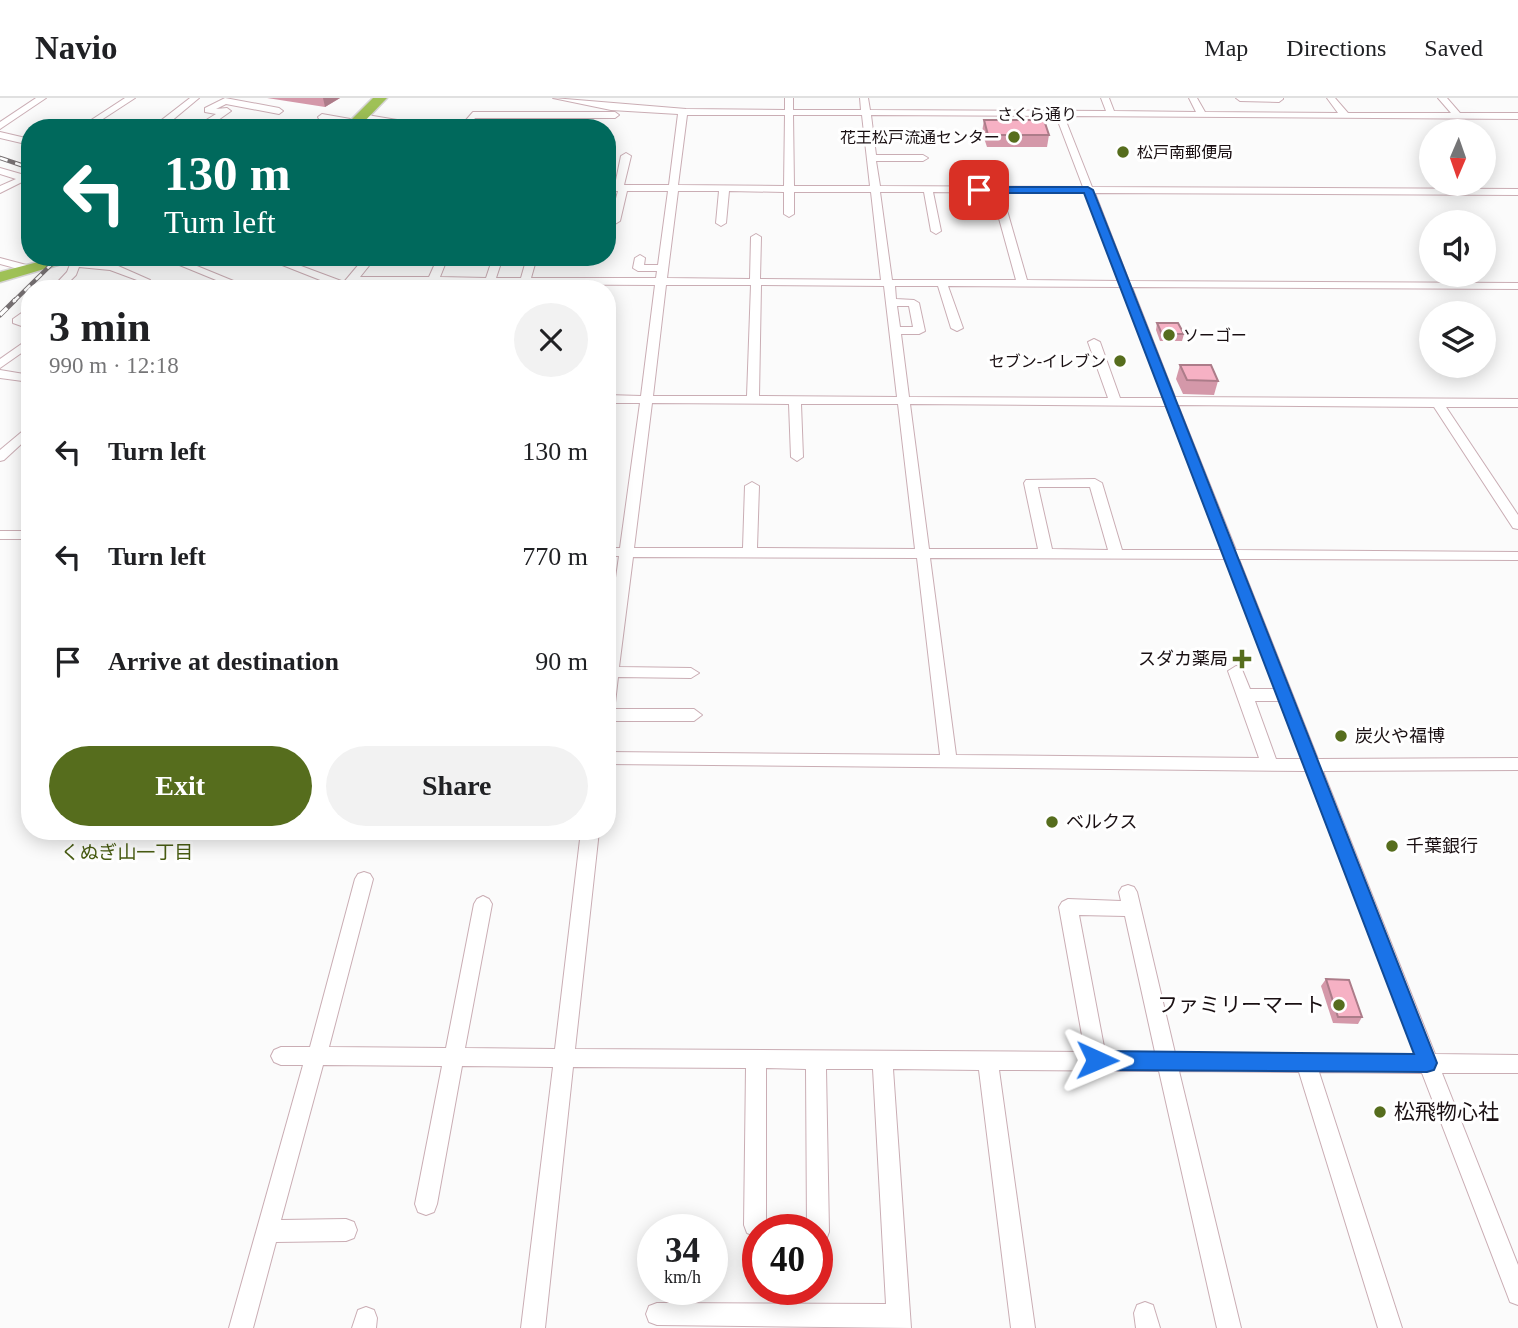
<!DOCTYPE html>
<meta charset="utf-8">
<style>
body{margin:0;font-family:"Times New Roman","Noto Sans JP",serif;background:#f2f2f2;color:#202124;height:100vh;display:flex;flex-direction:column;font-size:26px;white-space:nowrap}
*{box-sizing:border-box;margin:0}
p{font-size:23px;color:#757577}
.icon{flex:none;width:38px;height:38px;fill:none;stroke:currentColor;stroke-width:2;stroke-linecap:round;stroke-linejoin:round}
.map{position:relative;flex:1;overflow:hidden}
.details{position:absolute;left:21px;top:182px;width:595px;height:560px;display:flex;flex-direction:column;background:#fff;border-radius:28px;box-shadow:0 4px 18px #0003}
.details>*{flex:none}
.hud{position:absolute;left:21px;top:21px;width:595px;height:147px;border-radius:28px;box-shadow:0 4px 18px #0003;background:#00695c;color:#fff;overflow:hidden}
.needle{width:46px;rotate:182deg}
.buttons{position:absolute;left:1419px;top:21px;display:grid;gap:14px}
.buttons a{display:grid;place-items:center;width:77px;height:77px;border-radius:50%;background:#fff;box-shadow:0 4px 18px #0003;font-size:35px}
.speed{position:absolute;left:637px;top:1116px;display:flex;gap:14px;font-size:35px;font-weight:700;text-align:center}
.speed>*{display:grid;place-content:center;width:91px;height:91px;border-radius:50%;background:#fff;box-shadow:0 4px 18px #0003;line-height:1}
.speed small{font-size:18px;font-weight:400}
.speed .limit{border:10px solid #d22;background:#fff;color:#111}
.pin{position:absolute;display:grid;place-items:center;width:60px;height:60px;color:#fff;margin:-30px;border-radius:14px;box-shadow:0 4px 10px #0006}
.me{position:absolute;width:77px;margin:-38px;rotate:91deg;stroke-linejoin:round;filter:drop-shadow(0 0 5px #0008)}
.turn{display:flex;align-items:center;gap:24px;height:147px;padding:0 28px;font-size:32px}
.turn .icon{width:91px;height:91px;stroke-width:2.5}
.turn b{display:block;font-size:49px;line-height:60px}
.round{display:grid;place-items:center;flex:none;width:74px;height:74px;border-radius:37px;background:#f2f2f2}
.headline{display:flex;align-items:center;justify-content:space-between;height:119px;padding:0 28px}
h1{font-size:42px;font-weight:700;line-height:52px}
.primary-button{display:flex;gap:14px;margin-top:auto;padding:14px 28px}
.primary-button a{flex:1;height:80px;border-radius:42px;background:#566d1d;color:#fff;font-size:28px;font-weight:700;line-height:80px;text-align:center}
.primary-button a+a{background:#f2f2f2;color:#202124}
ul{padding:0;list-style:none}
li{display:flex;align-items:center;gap:21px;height:105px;padding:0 28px}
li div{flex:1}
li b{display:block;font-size:26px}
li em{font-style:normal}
header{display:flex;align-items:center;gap:42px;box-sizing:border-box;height:98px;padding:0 35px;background:#fff;border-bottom:2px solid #e0e0e0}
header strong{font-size:33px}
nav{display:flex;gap:38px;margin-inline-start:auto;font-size:24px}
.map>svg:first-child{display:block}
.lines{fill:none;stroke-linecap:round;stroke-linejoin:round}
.minor-casing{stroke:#caadb4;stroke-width:2}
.highway-casing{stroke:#d6d4d5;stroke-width:3}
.minor{fill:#fff;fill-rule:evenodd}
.highway{fill:#9fc156;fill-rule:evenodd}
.rail-far1-casing{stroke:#777173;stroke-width:4.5}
.rail-casing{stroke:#777173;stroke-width:5}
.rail-far1{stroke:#fff;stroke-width:2.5;stroke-dasharray:8;stroke-linecap:butt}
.rail{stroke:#fff;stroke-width:3.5;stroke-dasharray:10;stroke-linecap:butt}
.wall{fill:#d498a9}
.shaded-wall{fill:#ac7c89}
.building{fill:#f6b1c4;stroke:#ac7c89;stroke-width:2}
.route{fill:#1a73e8;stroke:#114b97;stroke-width:2}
.poi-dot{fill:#566d1d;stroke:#fff;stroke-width:2.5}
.labels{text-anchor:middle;stroke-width:6;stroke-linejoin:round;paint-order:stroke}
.far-street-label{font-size:16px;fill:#1a1013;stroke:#fff}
.far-poi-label{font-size:16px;fill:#1a1013;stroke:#fff;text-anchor:end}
.poi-label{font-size:18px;fill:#1a1013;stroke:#fff;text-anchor:start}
.neighbourhood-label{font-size:19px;fill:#495d13;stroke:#fff}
.near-poi-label{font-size:21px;fill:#1a1013;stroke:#fff;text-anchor:end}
</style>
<header>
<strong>Navio</strong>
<nav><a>Map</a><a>Directions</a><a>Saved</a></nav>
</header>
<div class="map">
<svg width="1518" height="1230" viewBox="0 0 1518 1230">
<rect width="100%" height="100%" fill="#fbfbfb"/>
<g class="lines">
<defs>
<g id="minor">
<path d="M36,0H46L0,31V24Z"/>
<path d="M125,0H135L89,30H79Z"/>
<path d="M190,0H199L169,25L170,27L168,30H158L159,24Z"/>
<path d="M225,0L279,10L283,13L279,16L226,6L216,11L227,10L231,13L214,25L224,24L246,30L203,28V24L216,16L205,14V10Z"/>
<path d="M553,0L686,11L785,12V0H793V12H861L860,0H868L870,12L1106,13L1101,0H1109L1114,13L1196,14L1189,0H1197L1205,14L1338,15L1327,0H1335L1348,15H1451L1438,0H1447L1460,15H1518V21L1064,18L1092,89L1518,91V97L1095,95L1129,183L1518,185V191L1132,189L1175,299L1518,301V309H1446L1518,417V431L1513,430L1434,309L1178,307L1236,452L1518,454V462L1239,461L1318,661L1518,660V672L1323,673L1435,956L1518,957V975H1442L1518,1167V1207L1510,1204L1507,1196L1422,975L1319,974L1402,1230H1378L1299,974L1179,973L1241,1230H1217L1159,973L999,972L1035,1230H1011L979,972L893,971L911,1230L657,1227L649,1224L646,1216L649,1208L657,1205L886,1206L873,971H826L829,1134L826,1142L818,1145L817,1132H807L806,971L766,970V1127L764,1132H758V1137L755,1138L747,1135L744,1127L746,970L573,969L545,1230H521L553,969L462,968L437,1106L434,1114L426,1117L418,1114L415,1106L442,968L323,967L281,1122L346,1121L354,1124L357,1132L354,1140L346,1143L276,1144L253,1230H229L303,967H281L274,964L271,958L274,952L281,949H310L355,781L358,776L364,774L370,776L373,781L329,949L446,950L474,806L477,801L483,798L489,801L492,806L465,950L555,951L581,733H599L575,951L1085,954L1059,809L1062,804L1068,801L1121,803L1119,794L1122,789L1128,787L1134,789L1137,794L1175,955L1415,956L1306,673L607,666V654L940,657L917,460L633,459L619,569L691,570L699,575L691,580L618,579L615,605L607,611V545L619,458H607V450H620L640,305H607V297L641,298L655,187L438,186L435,191H425L427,186L354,185L349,190L343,191L262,159H277L344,184L365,159H376L360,179H429L438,159H448L440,179L486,180L493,159H503L496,180H521L527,159H537L531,180H656L657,173H638L633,170L635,160L640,157L645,160L644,167H658L668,93H627L620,123L615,126L610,123L618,93H607V87H615L621,58L626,55L631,58L624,87H669L678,16L611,12ZM687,17H785L784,88L678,87ZM793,17H862L870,88H794ZM871,17L1056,18L1083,89L880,88L876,63H923L928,60L923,57H876ZM678,93H719L716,125L721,128L726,125L729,93L784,94V116L789,119L794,116V94H871L881,182L760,181L761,139L756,136L751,139L750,181L667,180ZM880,94H924L931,133L936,136L941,133L933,94L992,95L1016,182H892ZM1002,95H1085L1119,183L1027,182ZM666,187H751L747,298H653ZM761,187L884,188L897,299L759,298ZM895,188H938L951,230L957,233L963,230L948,188L1121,189L1164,300H1120L1100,244L1094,241L1088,244L1108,300L909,299L901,236H919L925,233L919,205L914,202L896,201ZM897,208H909L913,229H900ZM652,305L789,306L791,359L797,363L803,359L801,306H898L915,451L757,450L759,388L752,384L745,388L743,450H634ZM910,306L1166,308L1222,452H1122L1102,385L1095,381L1026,382L1024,385L1038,451H929ZM1038,389H1090L1108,452L1052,451ZM930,460L1225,461L1275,591H1250L1241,569L1236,568L1228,573L1259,660L956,657ZM1255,603H1279L1302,661H1276ZM1079,817L1125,818L1155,954H1105Z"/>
<path d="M1236,0H1283V1L1279,4L1240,3Z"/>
<path d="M473,14H615L619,17L615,20H475L468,30H459Z"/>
<path d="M322,16L356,22L360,25L356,28L319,21L318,19Z"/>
<path d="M361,16L397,22L401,25L397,28L358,21L357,19Z"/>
<path d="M0,34L30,41V47L0,40Z"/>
<path d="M0,70L28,78L30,80L0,95V88L16,81L0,76Z"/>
<path d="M73,159H83L82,163L116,167L150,182L145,185L110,172L79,169L76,177L62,191H51L67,174Z"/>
<path d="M160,159H175L253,191H238Z"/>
<path d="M0,160L34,169L35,171L30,174L0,166Z"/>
<path d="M30,209V218L25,222L30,224V231L13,225V221Z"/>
<path d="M30,240V249L0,270V261Z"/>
<path d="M0,272L30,277V284L0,280Z"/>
<path d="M30,327V338L4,362L0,363V352Z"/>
<rect x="0" y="433" width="30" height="8"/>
<path d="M607,611H694L702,617L694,623H607Z"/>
<path d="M1145,1204L1153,1207L1160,1230H1136L1134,1215L1137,1207Z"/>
<path d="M366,1209L374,1212L377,1220L376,1230H352L358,1212Z"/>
</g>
<g id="highway">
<path d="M373,0H387L358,30H343Z"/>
<path d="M57,159H85L0,184V174Z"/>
</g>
</defs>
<use href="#minor" class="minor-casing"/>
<use href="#highway" class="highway-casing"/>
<use href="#minor" class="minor"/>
<use href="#highway" class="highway"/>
<defs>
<g id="rail-far1">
<path d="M0,60L30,70"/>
<path d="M13,204L59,159"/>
</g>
<path id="rail" d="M0,217L15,202"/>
</defs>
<use href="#rail-far1" class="rail-far1-casing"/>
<use href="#rail" class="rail-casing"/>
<use href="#rail-far1" class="rail-far1"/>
<use href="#rail" class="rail"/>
</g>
<g class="wall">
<path d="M267,0H340L325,9Z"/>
<path d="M984,22L1049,37L1047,49H987L982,34Z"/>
<path d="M1157,225L1184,236L1182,243H1160L1156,232Z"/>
<path d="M1180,267L1218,283L1214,297L1183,296L1176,281Z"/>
<path d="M1326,881L1362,919L1358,926L1333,925L1321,888Z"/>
</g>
<path class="shaded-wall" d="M323,0H340L325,9Z"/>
<g class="building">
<path d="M984,22H1044L1049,37H988Z"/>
<path d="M1157,225H1178L1184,236H1162Z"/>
<path d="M1180,267H1211L1218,283L1187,282Z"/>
<path d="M1326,881L1349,882L1362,919H1338Z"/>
</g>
<path class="route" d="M1088,89L1093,92L1437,965L1434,972L1427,974L1097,972L1090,969L1087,962L1090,956L1097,953L1414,956L1084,95H979L974,92L979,89Z"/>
<g class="poi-dot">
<circle cx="1014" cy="39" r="7"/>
<circle cx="1123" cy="54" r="7"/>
<circle cx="1169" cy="237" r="7"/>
<circle cx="1120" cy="263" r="7"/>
<path d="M1238.5 550.5h7v7h7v7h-7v7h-7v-7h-7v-7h7z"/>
<circle cx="1341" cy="638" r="7"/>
<circle cx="1052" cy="724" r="7"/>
<circle cx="1392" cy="748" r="7"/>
<circle cx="1339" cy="907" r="7"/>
<circle cx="1380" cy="1014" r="7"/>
</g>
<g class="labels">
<g class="far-street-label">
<text x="1037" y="22">さくら通り</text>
</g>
<g class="far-poi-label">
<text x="1000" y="45">花王松戸流通センター</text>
<text x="1137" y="60" text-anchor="start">松戸南郵便局</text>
<text x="1183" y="243" text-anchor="start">ソーゴー</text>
<text x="1106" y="269">セブン-イレブン</text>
</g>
<g class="poi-label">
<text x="1228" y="567" text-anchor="end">スダカ薬局</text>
<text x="1355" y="644">炭火や福博</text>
<text x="1066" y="730">ベルクス</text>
<text x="1406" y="754">千葉銀行</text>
</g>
<g class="neighbourhood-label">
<text x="127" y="761">くぬぎ山一丁目</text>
</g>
<g class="near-poi-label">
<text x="1325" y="914">ファミリーマート</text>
<text x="1394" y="1021" text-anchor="start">松飛物心社</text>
</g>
</g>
</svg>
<div class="buttons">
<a><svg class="needle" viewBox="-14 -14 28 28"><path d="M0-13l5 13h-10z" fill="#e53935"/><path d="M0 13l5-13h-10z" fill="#757577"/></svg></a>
<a><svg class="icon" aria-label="sound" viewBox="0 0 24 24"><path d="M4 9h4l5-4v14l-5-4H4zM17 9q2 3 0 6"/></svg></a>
<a><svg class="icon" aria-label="layers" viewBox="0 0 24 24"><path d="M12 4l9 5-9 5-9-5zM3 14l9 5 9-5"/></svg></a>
</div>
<div class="speed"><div>34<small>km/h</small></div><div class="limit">40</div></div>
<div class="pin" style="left:979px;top:92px;background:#d93025"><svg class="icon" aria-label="arrive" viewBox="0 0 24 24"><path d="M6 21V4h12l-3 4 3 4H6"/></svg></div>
<svg class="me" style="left:1097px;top:962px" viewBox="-20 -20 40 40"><path d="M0-17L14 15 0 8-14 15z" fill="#1a73e8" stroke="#fff" stroke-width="4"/></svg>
<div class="hud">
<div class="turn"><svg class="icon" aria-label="left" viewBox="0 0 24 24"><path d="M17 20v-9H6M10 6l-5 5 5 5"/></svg><div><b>130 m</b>Turn left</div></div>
</div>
<section class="details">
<div class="headline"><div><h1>3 min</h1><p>990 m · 12:18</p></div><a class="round"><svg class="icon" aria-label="close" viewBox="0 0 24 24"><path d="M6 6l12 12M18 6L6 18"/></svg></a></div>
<ul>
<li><svg class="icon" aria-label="left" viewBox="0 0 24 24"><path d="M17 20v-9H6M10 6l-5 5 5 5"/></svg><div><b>Turn left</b></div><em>130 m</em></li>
<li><svg class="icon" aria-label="left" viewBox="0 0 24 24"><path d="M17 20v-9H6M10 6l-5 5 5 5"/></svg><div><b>Turn left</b></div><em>770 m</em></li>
<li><svg class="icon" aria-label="arrive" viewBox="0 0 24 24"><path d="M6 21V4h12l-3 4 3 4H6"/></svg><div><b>Arrive at destination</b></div><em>90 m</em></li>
</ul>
<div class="primary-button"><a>Exit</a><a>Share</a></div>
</section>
</div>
